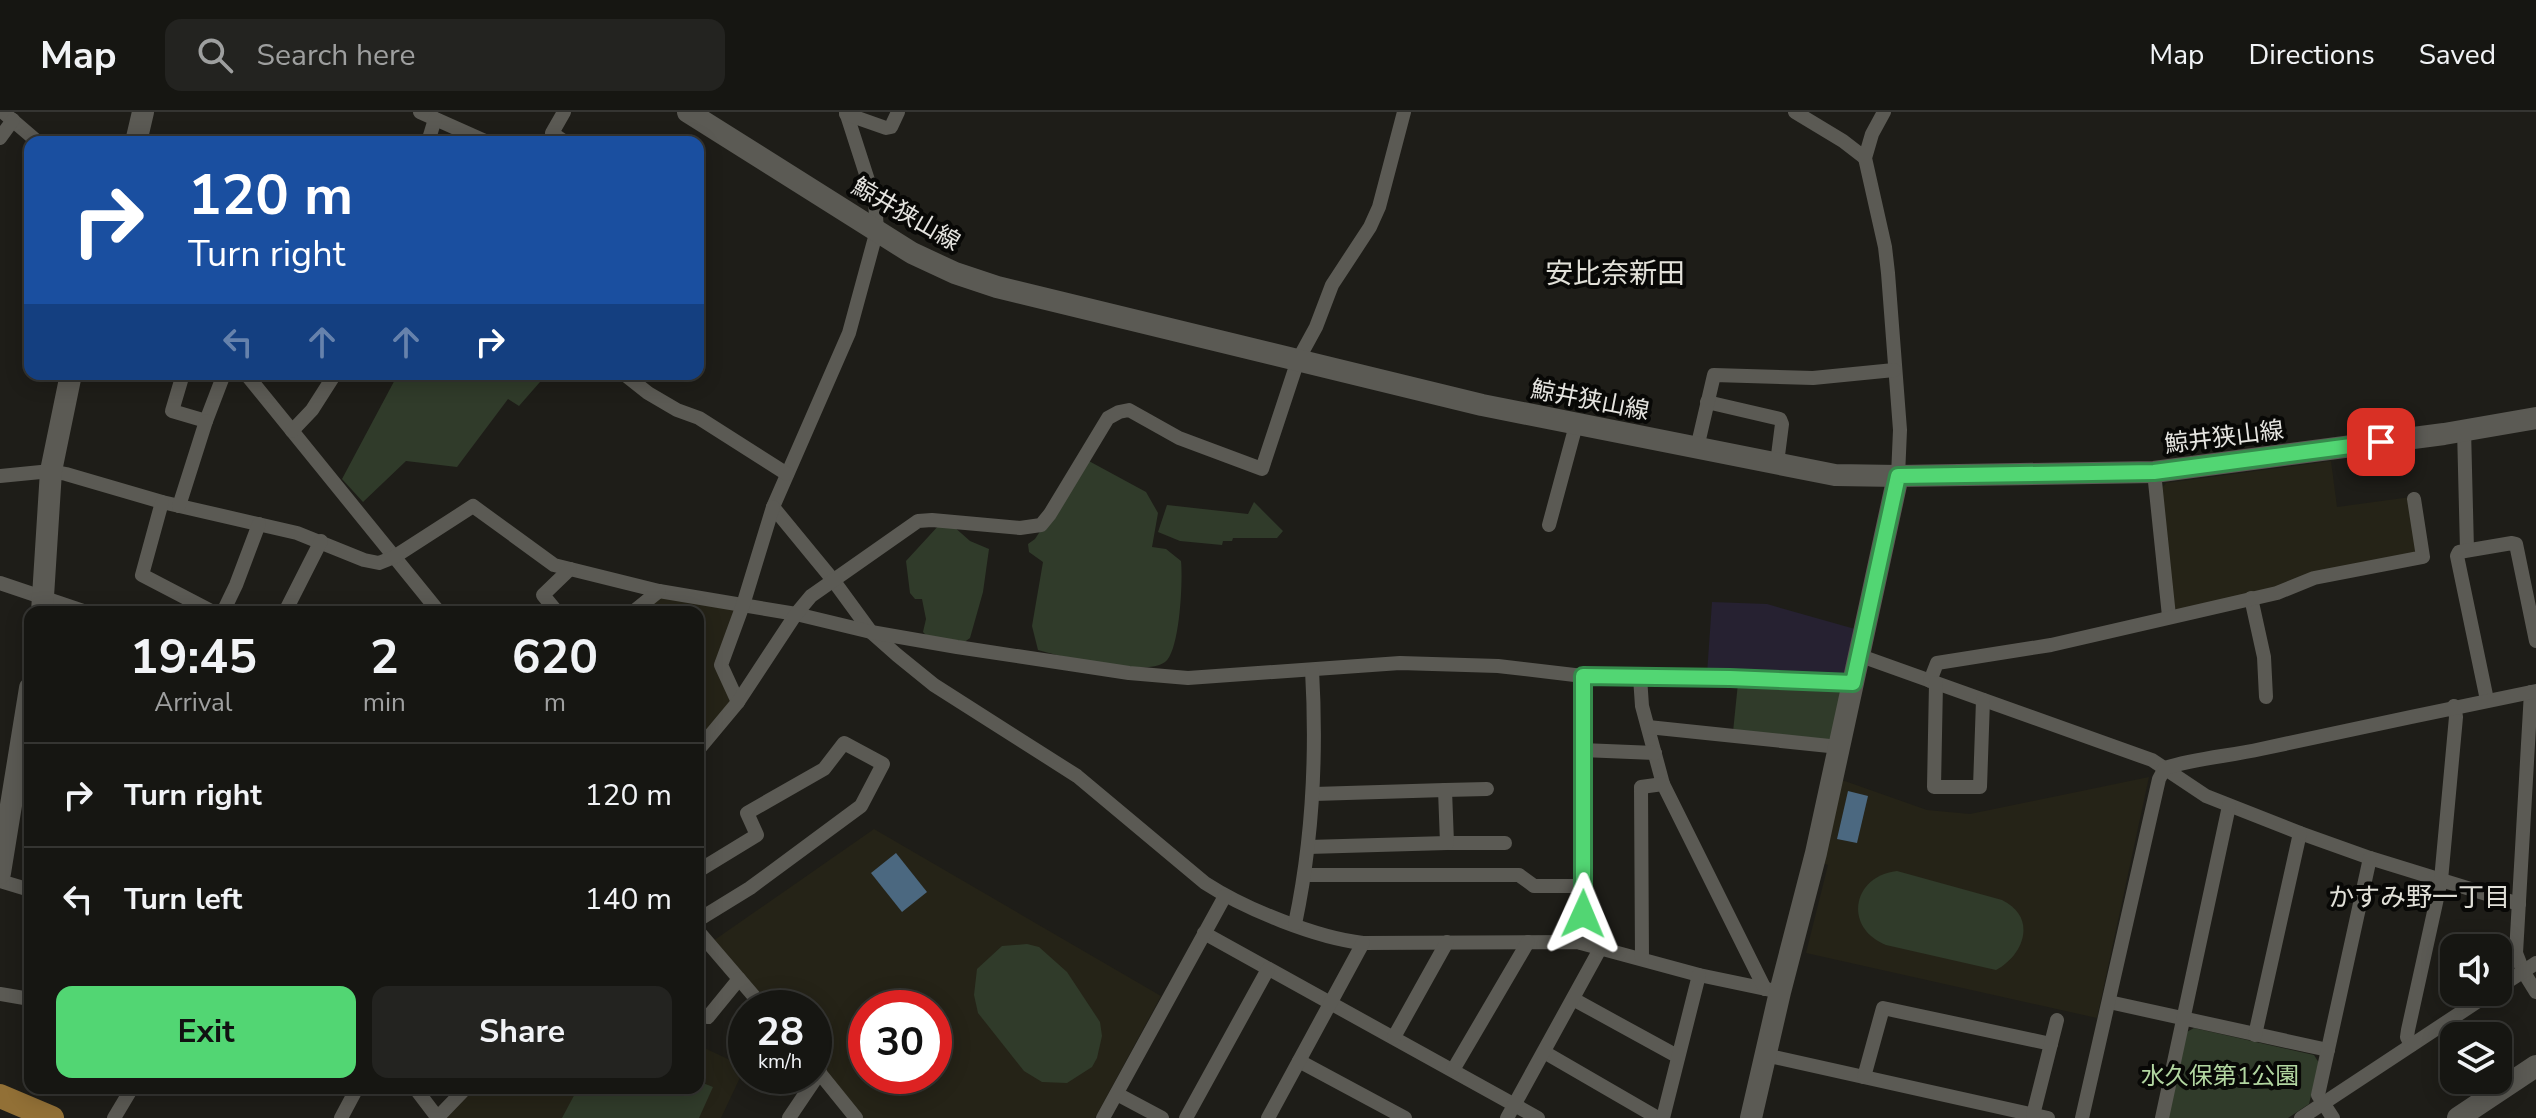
<!DOCTYPE html>
<meta charset="utf-8">
<style>
body{margin:0;font-family:"Nunito Sans","Noto Sans JP",sans-serif;background:#232320;color:#f1f3f6;height:100vh;display:flex;flex-direction:column;font-size:30px;white-space:nowrap}
*{box-sizing:border-box;margin:0}
p{font-size:26px;color:#9e9f9f}
.icon{flex:none;width:44px;height:44px;fill:none;stroke:currentColor;stroke-width:2;stroke-linecap:round;stroke-linejoin:round}
.map{position:relative;flex:1;overflow:hidden}
.side{position:absolute;left:24px;top:494px;width:680px;height:488px;display:flex;flex-direction:column;background:#161612;border-radius:16px;box-shadow:0 4px 20px #0003,0 0 0 2px #353532}
.side>*{flex:none}
.banner{position:absolute;left:24px;top:24px;width:680px;height:244px;border-radius:16px;box-shadow:0 4px 20px #0003,0 0 0 2px #353532;background:#1a4fa0;color:#fff;overflow:hidden}
.tools{position:absolute;left:2440px;top:822px;display:grid;gap:16px}
.tools a{display:grid;place-items:center;width:72px;height:72px;border-radius:16px;background:#161612;box-shadow:0 4px 20px #0003,0 0 0 2px #353532;font-size:40px}
.speed{position:absolute;left:728px;top:878px;display:flex;gap:16px;font-size:40px;font-weight:700;text-align:center}
.speed>*{display:grid;place-content:center;width:104px;height:104px;border-radius:50%;background:#161612;box-shadow:0 4px 20px #0003,0 0 0 2px #353532;line-height:1}
.speed small{font-size:20px;font-weight:400}
.speed .limit{border:12px solid #d22;background:#fff;color:#111}
.pin{position:absolute;display:grid;place-items:center;width:68px;height:68px;color:#fff;margin:-34px;border-radius:16px;box-shadow:0 4px 12px #0006}
.me{position:absolute;width:88px;margin:-44px;rotate:1deg;stroke-linejoin:round;filter:drop-shadow(0 0 6px #0008)}
.turn{display:flex;align-items:center;gap:28px;height:168px;padding:0 32px;font-size:36px}
.turn .icon{width:104px;height:104px;stroke-width:2.5}
.turn b{display:block;font-size:56px;line-height:68px}
.lanes{display:flex;align-items:center;height:76px;padding:0 32px;background:#0003;justify-content:center;gap:40px;direction:ltr}
.lanes .off{opacity:.35}
.eta{display:flex;justify-content:space-evenly;align-items:center;height:136px;text-align:center}
.eta b{font-size:48px;font-weight:700;line-height:56px}
.cta{display:flex;gap:16px;margin-top:auto;padding:16px 32px}
.cta a{flex:1;height:92px;border-radius:16px;background:#52d673;color:#111;font-size:32px;font-weight:700;line-height:92px;text-align:center}
.cta a+a{background:#232320;color:#f1f3f6}
ul{padding:0;list-style:none}
li{display:flex;align-items:center;gap:24px;height:104px;padding:0 32px;border-top:2px solid #353532}
li div{flex:1}
li b{display:block;font-size:30px}
li em{font-style:normal}
header{display:flex;align-items:center;gap:48px;box-sizing:border-box;height:112px;padding:0 40px;background:#161612;border-bottom:2px solid #353532}
header strong{font-size:38px}
nav{display:flex;gap:44px;margin-inline-start:auto;font-size:28px}
.search{width:560px;height:72px;background:#232320;display:flex;align-items:center;gap:20px;box-sizing:border-box;padding:0 28px;border-radius:16px;color:#9e9f9f;font-size:30px}
.map>svg:first-child{display:block}
.industrial{fill:#262131}
.built{fill:#252317;fill-rule:evenodd}
.green{fill:#303b2a}
.water{fill:#4b6880}
.lines{fill:none;stroke-linecap:round;stroke-linejoin:round}
.street{stroke:#5b5a54;stroke-width:14}
.secondary{stroke:#5b5a54;stroke-width:22}
.primary{stroke:#927036;stroke-width:24}
.route-casing{stroke:#358b4b;stroke-width:20}
.route{stroke:#52d673;stroke-width:14}
.labels{text-anchor:middle;stroke-width:8;stroke-linejoin:round;paint-order:stroke}
.street-label{font-size:24px;fill:#e5e4e0;stroke:#080806}
.park-label{font-size:24px;fill:#b2d6a1;stroke:#080806}
.neighbourhood-label{font-size:26px;fill:#e1e0d8;stroke:#080806}
.quarter-label{font-size:28px;fill:#e1e0d8;stroke:#080806}
</style>
<header>
<strong>Map</strong>
<div class="search"><svg class="icon" aria-label="search" viewBox="0 0 24 24"><circle cx="10" cy="10" r="6"/><path d="M15 15l6 6"/></svg>Search here</div>
<nav><a>Map</a><a>Directions</a><a>Saved</a></nav>
</header>
<div class="map">
<svg width="2536" height="1006" viewBox="0 0 2536 1006">
<rect width="100%" height="100%" fill="#1e1d18"/>
<path class="industrial" d="M1712,490L1767,492L1855,517L1844,565L1707,562Z"/>
<g class="built">
<path d="M2331,349L2337,395L2411,385L2418,443L2178,499L2173,495L2161,377L2166,371Z"/>
<path d="M661,485L735,497L718,553L733,589L698,631V500H641Z"/>
<path d="M2149,665L2097,906L1806,841L1828,753L1823,751L1842,668L1927,698L1970,702Z"/>
<path d="M874,717L1161,884L1095,1006H860L814,950V896H769L713,829ZM866,896H934V964H866Z"/>
<path d="M698,933L745,955L721,1006H441L471,976H698Z"/>
</g>
<g class="green">
<path d="M398,262H547L519,294L508,287L457,355L406,349L363,390L342,367Z"/>
<path d="M1087,348L1146,380L1158,401L1152,435L1166,437L1181,449C1183,468 1180,539 1165,550C1146,565 1062,545 1038,538L1032,514L1043,450L1029,440L1028,432L1035,427Z"/>
<path d="M1254,390L1283,419L1277,426H1233L1232,429H1223L1222,433L1180,429L1158,420L1167,393L1248,402Z"/>
<path d="M940,412L953,414L970,429L989,437L983,480L970,526L963,531L929,526L923,520L926,507L922,487H915L910,481L906,449Z"/>
<path d="M1738,571L1843,575L1832,631L1733,620Z"/>
<path d="M1897,759L2002,788C2037,805 2025,842 1996,858L1886,833C1843,816 1852,764 1897,759Z"/>
<path d="M1027,832L1039,835L1067,860L1100,910L1102,924L1097,946L1092,955L1067,971L1042,970L1024,959L978,901L974,883L977,857L1002,834Z"/>
<path d="M2194,916L2314,943L2319,951L2309,992L2288,1006H2167L2185,921Z"/>
<path d="M698,969L713,975L699,1006H562L578,976H698Z"/>
</g>
<g class="water">
<path d="M1848,679L1868,684L1857,731L1837,727Z"/>
<path d="M896,741L927,780L902,800L871,761Z"/>
</g>
<g class="lines">
<g class="street">
<path d="M3,0L38,30"/>
<path d="M420,0L487,30"/>
<path d="M564,0L552,21L565,30"/>
<path d="M846,0L875,90L877,118L849,221L773,395L833,468L871,520L897,543L934,573L1077,664L1205,771C1245,797 1317,826 1363,831L1577,830L1699,863L1780,880"/>
<path d="M1795,0L1843,29L1865,46"/>
<path d="M1884,0L1872,22L1865,46L1885,135L1888,161L1900,318L1898,364"/>
<path d="M846,2L886,16L891,15L898,0"/>
<path d="M0,26L13,8"/>
<path d="M428,30L435,7"/>
<path d="M183,262L172,299L206,309L224,262"/>
<path d="M246,262L439,500"/>
<path d="M624,262L648,281L677,298L699,306L787,362"/>
<path d="M1707,290L1780,307L1782,312L1777,351"/>
<path d="M2464,317L2467,438"/>
<path d="M292,319L312,298L335,262"/>
<path d="M1697,336L1714,263L1813,266L1894,258"/>
<path d="M2154,360L2169,504"/>
<path d="M0,364L51,359L66,362L162,390L297,421L364,448L379,451L394,445L473,394L554,453L659,479L796,502L871,520L957,535L1129,561L1188,566L1400,551L1498,554L1583,564L1585,774L1582,831"/>
<path d="M162,390L142,463L213,500"/>
<path d="M179,394L206,309"/>
<path d="M1549,413L1576,313"/>
<path d="M0,471L86,500"/>
<path d="M2251,486L2264,545L2266,585"/>
<path d="M223,500L236,473L259,412"/>
<path d="M285,500L321,429"/>
<path d="M557,500L543,483L570,457"/>
<path d="M633,500L659,479"/>
<path d="M1858,543L2152,648L2206,684L2300,721L2370,746L2519,792"/>
<path d="M1583,564L1730,566L1853,571"/>
<path d="M1640,565L1642,594L1663,672"/>
<path d="M1930,569L1937,551L2051,533L2277,481L2314,466L2423,445L2414,387"/>
<path d="M1936,571L1934,675H1980L1983,588"/>
<path d="M2531,580L2516,841L2523,859L2536,880"/>
<path d="M2487,588L2457,444L2459,440L2512,431L2516,432L2536,529"/>
<path d="M738,590L721,553L743,493L773,395"/>
<path d="M1648,615L1839,635"/>
<path d="M698,638L738,590L796,502L811,484L918,409L932,408L1020,416L1041,413L1050,402L1108,306L1119,300L1129,298L1179,326L1262,357L1298,248L1316,215L1332,173L1370,115L1379,95L1404,0"/>
<path d="M1582,638L1655,641"/>
<path d="M1445,678L1487,677"/>
<path d="M1447,731H1505"/>
<path d="M1308,735L1447,731L1445,678L1314,682"/>
<path d="M698,759L757,723L747,701L824,657L844,631L883,652L861,694L750,776L698,808"/>
<path d="M1305,763H1519L1534,774H1585"/>
<path d="M0,769L30,778"/>
<path d="M1295,812C1313,727 1317,644 1312,558"/>
<path d="M698,819L764,896"/>
<path d="M1204,821L1538,1006"/>
<path d="M1642,847L1641,675L1663,672L1765,877"/>
<path d="M2498,876L2536,851"/>
<path d="M0,882L30,887"/>
<path d="M1573,887L1677,944"/>
<path d="M2109,890L2328,938"/>
<path d="M698,901L708,905L739,867"/>
<path d="M2255,923L2300,721"/>
<path d="M1394,925L1447,830"/>
<path d="M2411,933L2407,925L2408,918L2441,768L2456,605L2454,594"/>
<path d="M1544,940L1658,1006"/>
<path d="M1765,943L2048,1006"/>
<path d="M1299,949L1405,1006"/>
<path d="M814,954L856,1006"/>
<path d="M1453,958L1528,830"/>
<path d="M1864,965L1883,896L2051,932"/>
<path d="M415,976L437,1005"/>
<path d="M1117,982L1162,1006"/>
<path d="M2033,1003L2057,908"/>
<path d="M114,1006L132,976"/>
<path d="M341,1006L357,976"/>
<path d="M437,1006L466,976"/>
<path d="M789,1006L820,960"/>
<path d="M1103,1006L1225,784"/>
<path d="M1186,1006L1268,857"/>
<path d="M1268,1006L1363,831"/>
<path d="M1507,1006L1600,837"/>
<path d="M1663,1006L1699,863"/>
<path d="M2082,1006L2159,667L2165,656C2196,646 2230,644 2261,637C2353,617 2444,598 2536,579"/>
<path d="M2162,1006L2229,694"/>
<path d="M2301,1006L2492,880"/>
<path d="M2333,1006L2318,983L2370,746"/>
</g>
<g class="secondary">
<path d="M688,0L912,141L955,161L997,175L1482,293L1835,363L1898,364L2154,360L2444,322L2536,306"/>
<path d="M136,30L143,0"/>
<path d="M42,500L51,359L71,262"/>
<path d="M0,761L30,576"/>
<path d="M1751,1006L1780,880L1816,741L1898,364"/>
<path d="M2458,1006L2536,954"/>
</g>
<path class="primary" d="M0,984L52,1006"/>
</g>
<g class="lines">
<defs>
<path id="route" d="M1583,802V564L1730,566L1853,571L1898,364L2154,360L2381,330"/>
</defs>
<use href="#route" class="route-casing"/>
<use href="#route" class="route"/>
</g>
<g class="labels">
<g class="street-label">
<text transform="translate(906 102) rotate(30)" y="8">鯨井狭山線</text>
<text transform="translate(1590 288) rotate(11)" y="8">鯨井狭山線</text>
<text transform="translate(2224 325) rotate(-7)" y="8">鯨井狭山線</text>
</g>
<g class="park-label">
<text x="2220" y="972">水久保第1公園</text>
</g>
<g class="neighbourhood-label">
<text x="2419" y="794">かすみ野一丁目</text>
</g>
<g class="quarter-label">
<text x="1615" y="171">安比奈新田</text>
</g>
</g>
</svg>
<div class="tools">
<a><svg class="icon" aria-label="sound" viewBox="0 0 24 24"><path d="M4 9h4l5-4v14l-5-4H4zM17 9q2 3 0 6"/></svg></a>
<a><svg class="icon" aria-label="layers" viewBox="0 0 24 24"><path d="M12 4l9 5-9 5-9-5zM3 14l9 5 9-5"/></svg></a>
</div>
<div class="speed"><div>28<small>km/h</small></div><div class="limit">30</div></div>
<div class="pin" style="left:2381px;top:330px;background:#d93025"><svg class="icon" aria-label="arrive" viewBox="0 0 24 24"><path d="M6 21V4h12l-3 4 3 4H6"/></svg></div>
<svg class="me" style="left:1583px;top:802px" viewBox="-20 -20 40 40"><path d="M0-17L14 15 0 8-14 15z" fill="#52d673" stroke="#fff" stroke-width="4"/></svg>
<div class="banner">
<div class="turn"><svg class="icon" aria-label="right" viewBox="0 0 24 24"><path d="M7 20v-9h11M14 6l5 5-5 5"/></svg><div><b>120 m</b>Turn right</div></div>
<div class="lanes"><svg class="icon off" aria-label="left" viewBox="0 0 24 24"><path d="M17 20v-9H6M10 6l-5 5 5 5"/></svg><svg class="icon off" aria-label="ahead" viewBox="0 0 24 24"><path d="M12 20V5M6 11l6-6 6 6"/></svg><svg class="icon off" aria-label="ahead" viewBox="0 0 24 24"><path d="M12 20V5M6 11l6-6 6 6"/></svg><svg class="icon" aria-label="right" viewBox="0 0 24 24"><path d="M7 20v-9h11M14 6l5 5-5 5"/></svg></div>
</div>
<section class="side">
<div class="eta">
<div><b>19:45</b><p>Arrival</p></div>
<div><b>2</b><p>min</p></div>
<div><b>620</b><p>m</p></div>
</div>
<ul>
<li><svg class="icon" aria-label="right" viewBox="0 0 24 24"><path d="M7 20v-9h11M14 6l5 5-5 5"/></svg><div><b>Turn right</b></div><em>120 m</em></li>
<li><svg class="icon" aria-label="left" viewBox="0 0 24 24"><path d="M17 20v-9H6M10 6l-5 5 5 5"/></svg><div><b>Turn left</b></div><em>140 m</em></li>
</ul>
<div class="cta"><a>Exit</a><a>Share</a></div>
</section>
</div>
